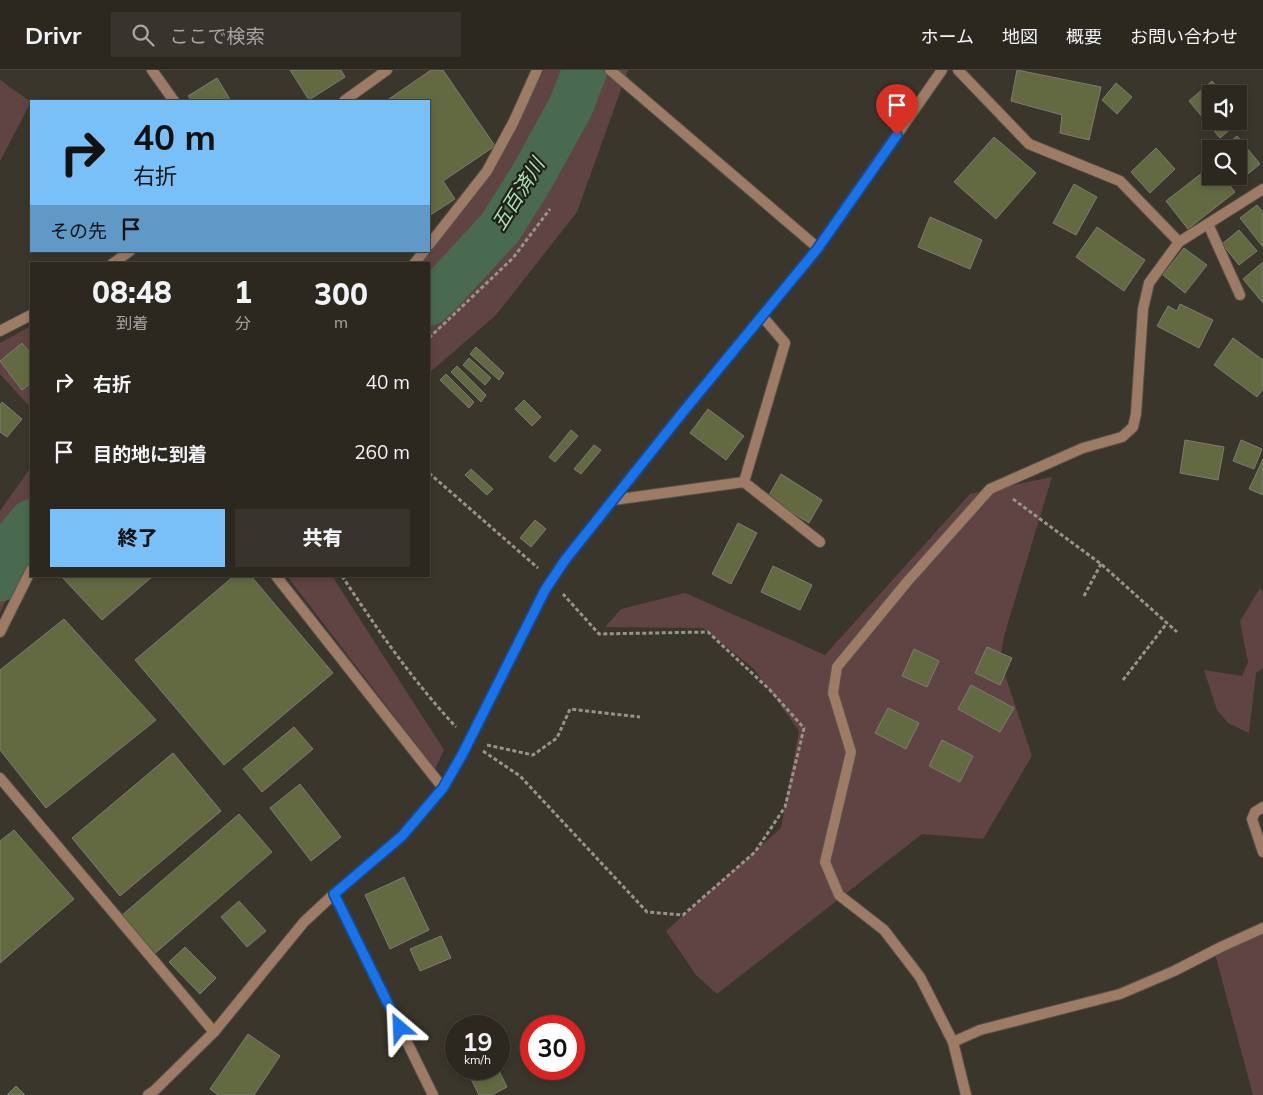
<!DOCTYPE html>
<html lang="ja">
<meta charset="utf-8">
<style>
body{margin:0;font-family:Mulish,"Noto Sans JP",sans-serif;background:#38342d;color:#f1f3f6;height:100vh;display:flex;flex-direction:column;font-size:19px;white-space:nowrap}
*{box-sizing:border-box;margin:0}
p{font-size:16px;color:#a6a6a5}
.icon{flex:none;width:28px;height:28px;fill:none;stroke:currentColor;stroke-width:2;stroke-linecap:round;stroke-linejoin:round}
.map{position:relative;flex:1;overflow:hidden}
.drawer{position:absolute;left:30px;top:192px;width:400px;height:315px;display:flex;flex-direction:column;background:#2c2820;border-radius:0px;box-shadow:0 2px 8px #0003,0 0 0 1px #48443e}
.drawer>*{flex:none}
.guide{position:absolute;left:30px;top:30px;width:400px;height:152px;border-radius:0px;box-shadow:0 2px 8px #0003,0 0 0 1px #48443e;background:#79bff8;color:#111;overflow:hidden}
.buttons{position:absolute;left:1202px;top:15px;display:grid;gap:10px}
.buttons a{display:grid;place-items:center;width:45px;height:45px;border-radius:0px;background:#2c2820;box-shadow:0 2px 8px #0003,0 0 0 1px #48443e;font-size:25px}
.speed{position:absolute;left:445px;top:945px;display:flex;gap:10px;font-size:25px;font-weight:700;text-align:center}
.speed>*{display:grid;place-content:center;width:65px;height:65px;border-radius:50%;background:#2c2820;box-shadow:0 2px 8px #0003,0 0 0 1px #48443e;line-height:1}
.speed small{font-size:12px;font-weight:400}
.speed .limit{border:8px solid #d22;background:#fff;color:#111}
.pin{position:absolute;display:grid;place-items:center;width:42px;height:42px;color:#fff;margin:-51px -21px;border-radius:50% 50% 50% 0;rotate:-45deg;box-shadow:0 0 5px #0007}
.pin .icon{rotate:45deg}
.me{position:absolute;width:55px;margin:-28px;rotate:334deg;stroke-linejoin:round;filter:drop-shadow(0 0 4px #0008)}
.turn{display:flex;align-items:center;gap:18px;height:105px;padding:0 20px;font-size:22px}
.turn .icon{width:65px;height:65px;stroke-width:2.5}
.turn b{display:block;font-size:35px;line-height:42px}
.then{display:flex;align-items:center;height:48px;padding:0 20px;background:#0003;gap:10px;font-size:19px}
.eta{display:flex;justify-content:space-evenly;align-items:center;height:85px;text-align:center}
.eta b{font-size:30px;font-weight:800;line-height:35px}
.cta{display:flex;gap:10px;margin-top:auto;padding:10px 20px}
.cta a{flex:1;height:58px;border-radius:0px;background:#79bff8;color:#111;font-size:20px;font-weight:800;line-height:58px;text-align:center}
.cta a+a{background:#38342d;color:#f1f3f6}
ul{padding:0;list-style:none}
li{display:flex;align-items:center;gap:15px;height:70px;padding:0 20px}
li div{flex:1}
li b{display:block;font-size:19px}
li em{font-style:normal}
header{display:flex;align-items:center;gap:30px;box-sizing:border-box;height:70px;padding:0 25px;background:#2c2820;border-bottom:1px solid #48443e}
header strong{font-size:24px}
nav{display:flex;gap:28px;margin-inline-start:auto;font-size:18px}
.search{width:350px;height:45px;background:#38342d;display:flex;align-items:center;gap:12px;box-sizing:border-box;padding:0 18px;border-radius:0px;color:#a6a6a5;font-size:19px}
.map>svg:first-child{display:block}
.green{fill:#5f4443}
.lines{fill:none;stroke-linecap:round;stroke-linejoin:round}
.river{stroke:#496a4e;stroke-width:45}
.building{fill:#636a42;stroke:#7b7d70}
.service-casing{stroke:#585349;stroke-width:12}
.minor-casing{stroke:#585349;stroke-width:12}
.tertiary-casing{stroke:#585349;stroke-width:12}
.path{stroke:#98948b;stroke-width:3;stroke-dasharray:4 2.5;stroke-linecap:butt}
.service{stroke:#9e7b65;stroke-width:10}
.minor{stroke:#9e7b65;stroke-width:10}
.tertiary{stroke:#9e7b65;stroke-width:10}
.route-casing{stroke:#114b97;stroke-width:12}
.route{stroke:#1a73e8;stroke-width:9}
.labels{text-anchor:middle;stroke-width:4.5;stroke-linejoin:round;paint-order:stroke}
.water-label{font-size:20px;font-style:italic;fill:#a9e1b0;stroke:#201e19}
</style>
<header>
<strong>Drivr</strong>
<div class="search"><svg class="icon" aria-label="search" viewBox="0 0 24 24"><circle cx="10" cy="10" r="6"/><path d="M15 15l6 6"/></svg>ここで検索</div>
<nav><a>ホーム</a><a>地図</a><a>概要</a><a>お問い合わせ</a></nav>
</header>
<div class="map">
<svg width="1263" height="1025" viewBox="0 0 1263 1025">
<rect width="100%" height="100%" fill="#3b362b"/>
<g class="green">
<path d="M537,0H628L577,142L496,245L429,303V194H410L429,181V174L470,130Z"/>
<path d="M0,10L31,32L0,91Z"/>
<path d="M31,256V338L0,304V273Z"/>
<path d="M31,397V483L24,491L0,543V441Z"/>
<path d="M1052,407L1004,566L1000,590L1032,686L983,769L922,764L717,924L696,905L666,861L781,758L799,661L754,599L703,558L605,557L621,539L685,523L825,585L970,424Z"/>
<path d="M287,506H332L444,680L435,699Z"/>
<path d="M1260,518L1263,522V598L1256,603L1249,663L1228,653L1217,640L1204,600L1242,606L1248,592L1240,551Z"/>
<path d="M1263,858V1025H1253L1214,880Z"/>
</g>
<g class="lines">
<g class="river">
<path d="M429,233L440,223L500,158L532,107L571,36L585,0"/>
<path d="M0,509L18,468L31,452"/>
</g>
</g>
<g class="building">
<path d="M290,0H341L345,7L309,30Z"/>
<path d="M431,0H443L495,76L443,111L455,129L429,146V31H386Z"/>
<path d="M1017,0L1101,17L1089,70L1060,63L1062,45L1011,31Z"/>
<path d="M217,8L231,31H192L188,26Z"/>
<path d="M1212,11L1223,24H1211V51H1239V42L1244,48L1220,68L1189,31Z"/>
<path d="M1116,13L1132,27L1117,44L1102,30Z"/>
<path d="M1237,66L1260,94L1237,113L1231,106H1239V79H1222Z"/>
<path d="M994,67L1036,103L996,149L954,112Z"/>
<path d="M1156,78L1175,99L1150,123L1131,102Z"/>
<path d="M1211,96V106H1222L1235,122L1188,159L1166,131Z"/>
<path d="M1074,114L1097,127L1076,165L1053,153Z"/>
<path d="M1257,135L1263,142V177L1240,148Z"/>
<path d="M930,147L982,170L970,199L918,177Z"/>
<path d="M1097,157L1145,190L1124,221L1076,187Z"/>
<path d="M1239,160L1257,181L1239,195L1222,174Z"/>
<path d="M1184,178L1207,195L1185,223L1163,205Z"/>
<path d="M1263,192V233L1243,209Z"/>
<path d="M1180,234L1213,250L1199,278L1157,256L1168,236L1177,241Z"/>
<path d="M1233,268L1263,290V319L1257,327L1214,295Z"/>
<path d="M22,273L31,284V313L22,320L0,291Z"/>
<path d="M476,277L504,303L499,310L470,284Z"/>
<path d="M469,288L491,308L485,315L463,295Z"/>
<path d="M457,296L486,325L481,332L451,302Z"/>
<path d="M446,304L474,332L469,338L440,310Z"/>
<path d="M524,330L541,347L532,356L515,339Z"/>
<path d="M2,332L22,349L7,367L0,362V335Z"/>
<path d="M708,339L744,366L726,390L690,363Z"/>
<path d="M571,360L578,366L555,392L549,387Z"/>
<path d="M1185,370L1224,377L1218,410L1180,403Z"/>
<path d="M1241,370L1262,379L1254,399L1233,391Z"/>
<path d="M594,375L601,380L581,404L574,399Z"/>
<path d="M1263,389V425L1249,419Z"/>
<path d="M471,399L493,419L487,425L465,405Z"/>
<path d="M781,404L822,430L809,453L768,427Z"/>
<path d="M535,450L546,459L531,477L520,468Z"/>
<path d="M738,453L757,463L731,514L712,504Z"/>
<path d="M773,496L812,515L800,540L761,522Z"/>
<path d="M61,506H153L102,550Z"/>
<path d="M234,506H251L333,603L224,695L135,590Z"/>
<path d="M64,549L156,650L46,738L0,680V600Z"/>
<path d="M987,577L1012,588L1000,615L975,603Z"/>
<path d="M914,579L939,591L927,617L902,606Z"/>
<path d="M971,615L1014,638L1000,662L958,639Z"/>
<path d="M888,638L919,653L906,679L875,663Z"/>
<path d="M294,657L313,679L262,722L243,699Z"/>
<path d="M942,670L973,686L960,712L929,696Z"/>
<path d="M173,683L221,741L120,826L72,768Z"/>
<path d="M300,714L341,767L311,791L270,738Z"/>
<path d="M239,744L272,782L153,885L120,847Z"/>
<path d="M14,760L74,829L0,893V771Z"/>
<path d="M404,807L429,860L390,879L365,825Z"/>
<path d="M239,831L266,861L247,877L221,847Z"/>
<path d="M441,866L451,888L420,901L410,879Z"/>
<path d="M185,877L216,908L200,924L169,892Z"/>
<path d="M248,964L280,986L254,1025H218L210,1019Z"/>
<path d="M466,999H498L507,1017L492,1025H479Z"/>
<path d="M16,1016L25,1025H7Z"/>
</g>
<g class="lines">
<defs>
<g id="service">
<path d="M1208,154L1240,225"/>
<path d="M429,175L487,101L514,51L537,0"/>
<path d="M414,194L424,181"/>
<path d="M744,412L820,472"/>
<path d="M613,430L744,412L785,273L762,246"/>
<path d="M0,562L31,500"/>
<path d="M0,708L214,962"/>
</g>
<g id="minor">
<path d="M152,0L174,31"/>
<path d="M610,0L818,178"/>
<path d="M958,0L1029,74L1120,111L1179,172"/>
<path d="M344,31L387,0"/>
<path d="M112,194L130,181"/>
<path d="M0,261L31,245"/>
<path d="M276,506L443,718"/>
<path d="M1263,737L1255,742L1252,749L1263,782"/>
<path d="M334,824L433,1025"/>
<path d="M953,972L980,960L1120,924L1174,901L1221,877L1263,858"/>
<path d="M966,1025L953,972L920,907L884,860L839,825L825,792L851,682L833,623L837,597L907,512L990,419L1083,378L1122,367L1133,357L1136,344L1143,239L1149,213L1179,172L1263,119"/>
</g>
<path id="tertiary" d="M148,1025L154,1021L214,962L304,852L334,824L402,766L443,718L462,685L545,520L565,490L683,342L818,178L942,0"/>
</defs>
<use href="#service" class="service-casing"/>
<use href="#minor" class="minor-casing"/>
<use href="#tertiary" class="tertiary-casing"/>
<g class="path">
<path d="M429,268L513,188L550,139"/>
<path d="M429,403L538,498"/>
<path d="M1013,429L1101,494L1177,562"/>
<path d="M342,506C377,559 413,611 456,657"/>
<path d="M1084,526L1101,494"/>
<path d="M1123,610L1167,553"/>
<path d="M487,675L533,685L557,668L570,639L640,647"/>
<path d="M483,681L520,706L647,842L683,845L755,782L785,737L804,658L770,620L708,562L599,564L563,524"/>
</g>
<use href="#service" class="service"/>
<use href="#minor" class="minor"/>
<use href="#tertiary" class="tertiary"/>
</g>
<g class="lines">
<defs>
<path id="route" d="M400,958L334,824L402,766L443,718L462,685L545,520L565,490L683,342L818,178L897,65"/>
</defs>
<use href="#route" class="route-casing"/>
<use href="#route" class="route"/>
</g>
<g class="labels">
<g class="water-label">
<text transform="translate(518 124) rotate(-58)" y="7">五百済川</text>
</g>
</g>
</svg>
<div class="buttons">
<a><svg class="icon" aria-label="sound" viewBox="0 0 24 24"><path d="M4 9h4l5-4v14l-5-4H4zM17 9q2 3 0 6"/></svg></a>
<a><svg class="icon" aria-label="search" viewBox="0 0 24 24"><circle cx="10" cy="10" r="6"/><path d="M15 15l6 6"/></svg></a>
</div>
<div class="speed"><div>19<small>km/h</small></div><div class="limit">30</div></div>
<div class="pin" style="left:897px;top:65px;background:#d93025"><svg class="icon" aria-label="arrive" viewBox="0 0 24 24"><path d="M6 21V4h12l-3 4 3 4H6"/></svg></div>
<svg class="me" style="left:400px;top:958px" viewBox="-20 -20 40 40"><path d="M0-17L14 15 0 8-14 15z" fill="#1a73e8" stroke="#fff" stroke-width="4"/></svg>
<div class="guide">
<div class="turn"><svg class="icon" aria-label="right" viewBox="0 0 24 24"><path d="M7 20v-9h11M14 6l5 5-5 5"/></svg><div><b>40 m</b>右折</div></div>
<div class="then">その先<svg class="icon" aria-label="arrive" viewBox="0 0 24 24"><path d="M6 21V4h12l-3 4 3 4H6"/></svg></div>
</div>
<section class="drawer">
<div class="eta">
<div><b>08:48</b><p>到着</p></div>
<div><b>1</b><p>分</p></div>
<div><b>300</b><p>m</p></div>
</div>
<ul>
<li><svg class="icon" aria-label="right" viewBox="0 0 24 24"><path d="M7 20v-9h11M14 6l5 5-5 5"/></svg><div><b>右折</b></div><em>40 m</em></li>
<li><svg class="icon" aria-label="arrive" viewBox="0 0 24 24"><path d="M6 21V4h12l-3 4 3 4H6"/></svg><div><b>目的地に到着</b></div><em>260 m</em></li>
</ul>
<div class="cta"><a>終了</a><a>共有</a></div>
</section>
</div>
